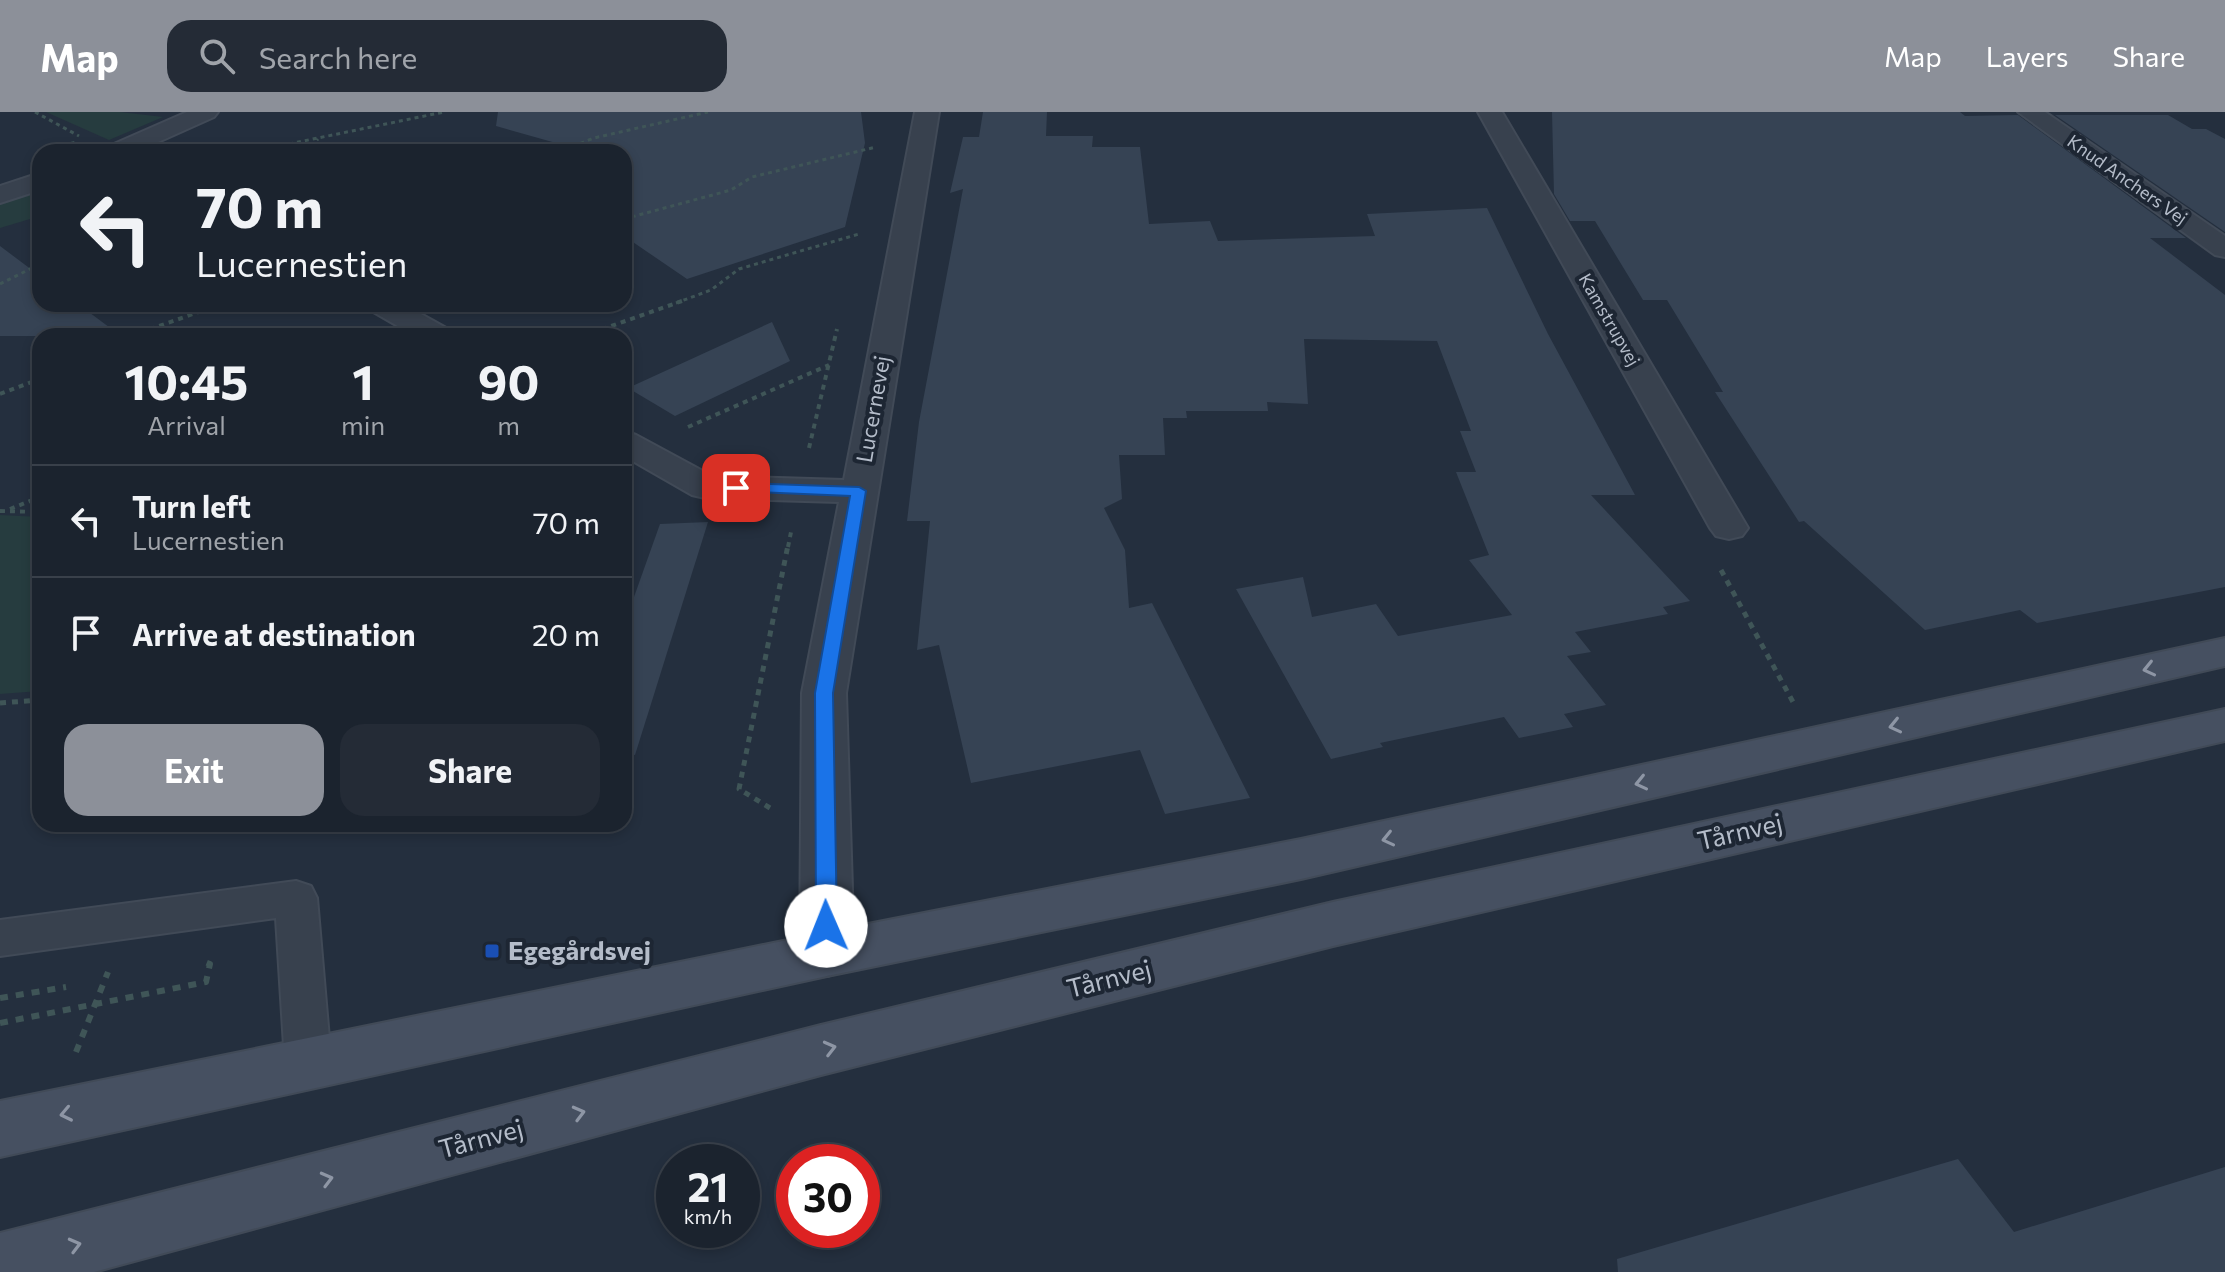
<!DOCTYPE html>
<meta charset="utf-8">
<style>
body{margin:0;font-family:Commissioner,sans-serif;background:#242b36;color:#f1f3f6;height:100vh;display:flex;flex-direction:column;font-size:30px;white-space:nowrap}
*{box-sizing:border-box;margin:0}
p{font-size:26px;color:#a0a4aa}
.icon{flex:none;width:44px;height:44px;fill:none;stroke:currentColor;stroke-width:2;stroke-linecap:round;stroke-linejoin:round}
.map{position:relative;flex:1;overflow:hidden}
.drawer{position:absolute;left:32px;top:216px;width:600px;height:504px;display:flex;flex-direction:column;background:#1b232e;border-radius:24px;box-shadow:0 4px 12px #0003,0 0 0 2px #39404a}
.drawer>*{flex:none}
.hud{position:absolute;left:32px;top:32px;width:600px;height:168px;border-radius:24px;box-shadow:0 4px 12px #0003,0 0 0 2px #39404a;background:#1b232e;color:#f1f3f6;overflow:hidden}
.speed{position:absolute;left:656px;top:1032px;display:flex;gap:16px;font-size:40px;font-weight:700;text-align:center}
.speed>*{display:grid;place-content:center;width:104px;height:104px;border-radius:50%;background:#1b232e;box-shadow:0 4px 12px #0003,0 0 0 2px #39404a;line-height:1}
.speed small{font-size:20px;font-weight:400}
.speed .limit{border:12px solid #d22;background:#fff;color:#111}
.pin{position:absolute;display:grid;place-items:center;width:68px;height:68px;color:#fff;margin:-34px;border-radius:16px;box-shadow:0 4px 12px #0006}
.me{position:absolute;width:88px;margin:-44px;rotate:359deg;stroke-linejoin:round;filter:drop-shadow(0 0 6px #0008)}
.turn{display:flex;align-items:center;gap:28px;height:168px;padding:0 32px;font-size:36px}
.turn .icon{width:104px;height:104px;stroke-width:2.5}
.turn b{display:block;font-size:56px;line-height:68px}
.eta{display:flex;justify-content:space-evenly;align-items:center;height:136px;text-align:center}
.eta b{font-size:48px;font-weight:700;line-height:56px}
.cta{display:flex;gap:16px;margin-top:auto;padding:16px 32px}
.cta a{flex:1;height:92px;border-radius:24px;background:#8c9099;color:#fff;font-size:32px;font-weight:700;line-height:92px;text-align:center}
.cta a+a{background:#242b36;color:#f1f3f6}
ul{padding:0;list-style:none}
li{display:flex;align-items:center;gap:24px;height:112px;padding:0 32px;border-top:2px solid #39404a}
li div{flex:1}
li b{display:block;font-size:30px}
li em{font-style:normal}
header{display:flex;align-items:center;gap:48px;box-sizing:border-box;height:112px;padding:0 40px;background:#8c9099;color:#fff}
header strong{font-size:38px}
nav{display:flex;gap:44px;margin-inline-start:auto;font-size:28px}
.search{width:560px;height:72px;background:#242b36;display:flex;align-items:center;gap:20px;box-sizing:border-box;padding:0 28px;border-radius:24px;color:#a0a4aa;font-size:30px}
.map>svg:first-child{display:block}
.green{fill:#263c3f}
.building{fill:#364354}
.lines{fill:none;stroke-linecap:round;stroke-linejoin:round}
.lane-casing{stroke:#414a57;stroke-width:4}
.street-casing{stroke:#414a57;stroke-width:4}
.secondary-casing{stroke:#414a57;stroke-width:4}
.path-far3{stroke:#3f5557;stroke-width:3;stroke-dasharray:4 4;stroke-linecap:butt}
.path-far2{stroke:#3f5557;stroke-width:4;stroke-dasharray:5 5;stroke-linecap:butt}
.path-far1{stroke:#3f5557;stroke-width:5;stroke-dasharray:6 6;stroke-linecap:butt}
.path{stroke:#3f5557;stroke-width:6;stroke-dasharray:8 8;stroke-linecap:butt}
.lane{fill:#38414e;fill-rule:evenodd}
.street{fill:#38414e;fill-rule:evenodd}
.secondary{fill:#465061;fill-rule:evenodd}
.oneway{stroke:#8e96a5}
.route{fill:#1a73e8;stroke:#114b97;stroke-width:2}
.transit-dot{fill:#1a4fb4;stroke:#1d2633;stroke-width:3}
.labels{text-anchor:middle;stroke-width:8;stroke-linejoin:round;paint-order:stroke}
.far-street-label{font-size:18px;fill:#b4bcc9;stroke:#1d2633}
.street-label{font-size:22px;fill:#b4bcc9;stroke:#1d2633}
.near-street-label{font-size:26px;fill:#b4bcc9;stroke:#1d2633}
.near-poi-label{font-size:26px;font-weight:bold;fill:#b4bcc9;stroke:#1d2633;text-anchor:start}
</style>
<header>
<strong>Map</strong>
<div class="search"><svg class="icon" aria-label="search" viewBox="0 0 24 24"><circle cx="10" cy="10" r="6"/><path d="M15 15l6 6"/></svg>Search here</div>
<nav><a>Map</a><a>Layers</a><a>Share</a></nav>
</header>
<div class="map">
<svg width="2225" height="1160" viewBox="0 0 2225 1160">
<rect width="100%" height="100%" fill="#242f3e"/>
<g class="green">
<path d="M46,0H120L163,5L109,28Z"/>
<path d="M40,75V104L0,116V88Z"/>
<path d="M0,403L40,405V579L0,582Z"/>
</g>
<g class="building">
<path d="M498,0H861L865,31L845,115L687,167L624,124V40H588L496,14Z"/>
<path d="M983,0H1047L1046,24H1093L1092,35H1140L1149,112L1210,109L1218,129L1375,124L1367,102L1487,96L1548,222L1635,383H1591L1690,489L1663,495L1668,502L1575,520L1591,540L1567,544L1606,593L1564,602L1573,615L1519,626L1504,605L1380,631L1383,635L1331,647L1236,477L1303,465L1312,505L1376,492L1398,524L1512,503L1469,448L1489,443L1456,360H1476L1460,319H1471L1437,229L1304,227L1308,292L1267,290L1268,299H1186L1187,306H1163L1165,343H1119L1122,387L1104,396L1125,438L1129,496L1152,491L1250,686L1165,702L1140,638L971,671L939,533L917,538L930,409H907L919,310L963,77L950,81L963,25H979Z"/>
<path d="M1552,0H1960L1965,4L2018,3L2186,126H2150L2225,183V475L2037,511L2020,498L1925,518L1804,409L1799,410L1715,280H1723L1667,188H1643L1595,109H1570L1554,82Z"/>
<path d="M2055,3H2168L2192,17H2206L2225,27V120Z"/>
<path d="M0,134L40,164V192H78L121,224H0Z"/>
<path d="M772,210L790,249L675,304L628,276Z"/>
<path d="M708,410L635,643L624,641V513L660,412Z"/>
<path d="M1958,1047L2014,1120L2225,1055V1160H1618L1617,1147Z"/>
</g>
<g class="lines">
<defs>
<path id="lane" d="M296,769L311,774L317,786L331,950L325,965L308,971L291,965L285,950L276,806L0,844V808Z"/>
<g id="street">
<path d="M187,0H218L214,5L136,40H104L107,35Z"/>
<path d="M915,0H939L846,581L854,842L846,858L827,864L808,858L800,842L802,581L839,390L705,386L692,383L624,344V319L636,323L712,364L844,368Z"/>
<path d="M1478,0H1502L1748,416L1742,424L1729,427L1716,424L1710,416Z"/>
<path d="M2018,0H2045L2225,124V145L2215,143Z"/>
<path d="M40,61V78L0,91V74Z"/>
<path d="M366,192H403L448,217L453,224H415L370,198Z"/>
</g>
<g id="secondary">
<path d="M2225,526V554L1301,767L827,864L0,1045V989L827,820L1301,727Z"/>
<path d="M2225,597V629L1333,834L821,963L94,1160H0V1121L821,913L1333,790Z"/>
</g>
</defs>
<use href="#lane" class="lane-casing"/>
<use href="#street" class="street-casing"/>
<use href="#secondary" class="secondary-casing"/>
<g class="path-far3">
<path d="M35,0L79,24"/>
<path d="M55,35L77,30"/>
<path d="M250,40L444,0"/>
<path d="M306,40L318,27"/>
<path d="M558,40L594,26L708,0"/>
<path d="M624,107L731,78L752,65L876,35"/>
<path d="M0,172L40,152"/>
<path d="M676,191L711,178L739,157L859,122"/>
</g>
<g class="path-far2">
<path d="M131,224L221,192"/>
<path d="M583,224L682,189"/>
<path d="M0,282L40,267"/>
<path d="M688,315L829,253"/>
<path d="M809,336L837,217"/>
<path d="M10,397L40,385"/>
<path d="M0,399L40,400"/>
<path d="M788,435L791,420"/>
</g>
<g class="path-far1">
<path d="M1721,458L1793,590"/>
<path d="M0,591L40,588"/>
<path d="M770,696L739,677L788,433"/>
</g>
<g class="path">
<path d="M0,886L66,875"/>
<path d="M0,911L206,870L210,852L205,850"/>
<path d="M76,940L108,860"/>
</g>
<use href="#lane" class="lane"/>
<use href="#street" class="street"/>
<use href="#secondary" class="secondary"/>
</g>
<defs><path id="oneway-chevron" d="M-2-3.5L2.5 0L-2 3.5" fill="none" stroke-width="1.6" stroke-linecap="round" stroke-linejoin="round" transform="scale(2)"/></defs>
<g class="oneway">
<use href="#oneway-chevron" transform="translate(2149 557) rotate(167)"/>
<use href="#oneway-chevron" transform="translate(1895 614) rotate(167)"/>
<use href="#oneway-chevron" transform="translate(1641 671) rotate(167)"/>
<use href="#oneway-chevron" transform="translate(1388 727) rotate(167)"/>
<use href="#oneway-chevron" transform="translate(830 936) rotate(-14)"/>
<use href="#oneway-chevron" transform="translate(579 1001) rotate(-15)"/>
<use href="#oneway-chevron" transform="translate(66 1002) rotate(168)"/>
<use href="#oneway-chevron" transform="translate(327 1067) rotate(-15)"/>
<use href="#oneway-chevron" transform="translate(75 1133) rotate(-15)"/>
</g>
<path class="route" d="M736,371L859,375L866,379L833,581L837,814L834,820H819L816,814L815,581L850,384L731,379L729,376Z"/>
<rect class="transit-dot" x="484" y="831" width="16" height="16" rx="4"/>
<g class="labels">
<g class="far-street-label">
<text transform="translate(2127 68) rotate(35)" y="6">Knud Anchers Vej</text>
<text transform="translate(1609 208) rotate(60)" y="6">Kamstrupvej</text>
</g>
<g class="street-label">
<text transform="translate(873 297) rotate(-80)" y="8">Lucernevej</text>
</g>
<g class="near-street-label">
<text transform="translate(1740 720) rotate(-13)" y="9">Tårnvej</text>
<text transform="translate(1109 867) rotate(-14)" y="9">Tårnvej</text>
<text transform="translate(481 1027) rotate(-15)" y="9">Tårnvej</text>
</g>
<g class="near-poi-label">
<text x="508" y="848">Egegårdsvej</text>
</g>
</g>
</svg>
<div class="speed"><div>21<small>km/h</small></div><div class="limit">30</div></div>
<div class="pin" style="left:736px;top:376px;background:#d93025"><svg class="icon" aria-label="arrive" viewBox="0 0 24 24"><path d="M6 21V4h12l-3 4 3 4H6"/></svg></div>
<svg class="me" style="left:826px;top:814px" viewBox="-20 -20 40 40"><circle r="19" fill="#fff"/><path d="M0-13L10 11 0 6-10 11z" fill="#1a73e8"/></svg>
<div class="hud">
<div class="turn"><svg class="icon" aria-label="left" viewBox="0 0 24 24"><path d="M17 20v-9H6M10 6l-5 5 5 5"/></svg><div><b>70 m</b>Lucernestien</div></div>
</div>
<section class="drawer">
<div class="eta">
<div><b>10:45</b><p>Arrival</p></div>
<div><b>1</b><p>min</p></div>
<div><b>90</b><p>m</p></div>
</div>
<ul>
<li><svg class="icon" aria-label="left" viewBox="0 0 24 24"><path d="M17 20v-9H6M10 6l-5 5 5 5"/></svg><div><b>Turn left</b><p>Lucernestien</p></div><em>70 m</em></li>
<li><svg class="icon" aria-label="arrive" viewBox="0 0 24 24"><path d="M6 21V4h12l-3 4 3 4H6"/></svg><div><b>Arrive at destination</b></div><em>20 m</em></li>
</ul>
<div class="cta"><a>Exit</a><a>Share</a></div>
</section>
</div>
